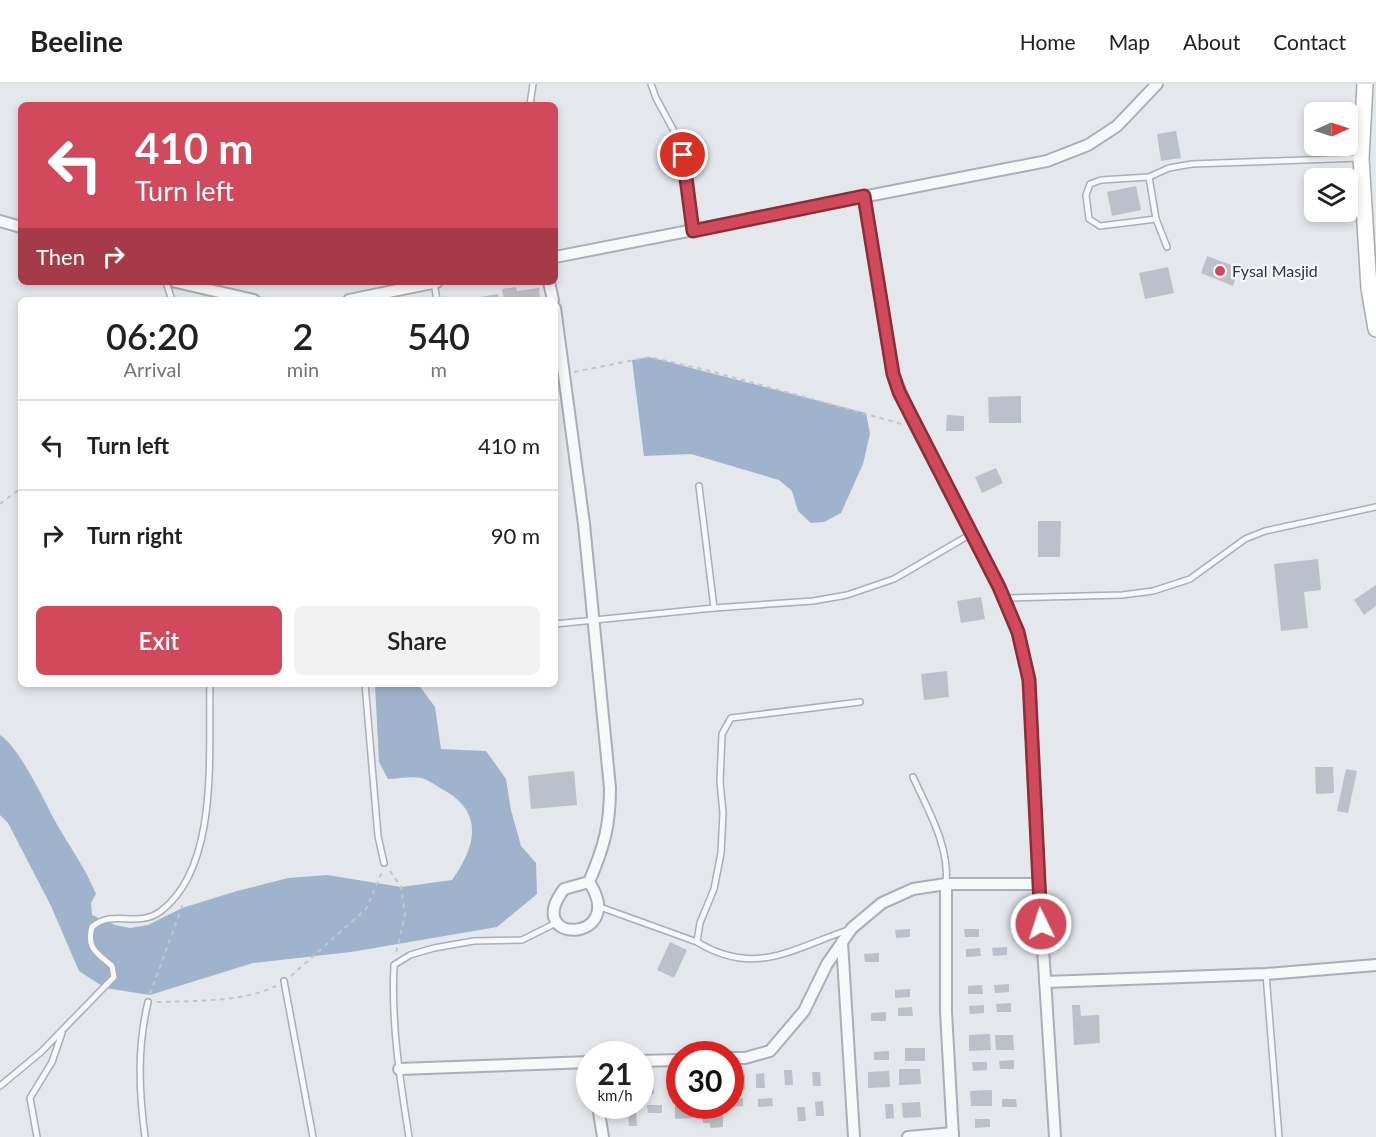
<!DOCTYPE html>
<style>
body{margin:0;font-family:Lato,sans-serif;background:#f2f2f2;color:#202124;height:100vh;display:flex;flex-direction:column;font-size:22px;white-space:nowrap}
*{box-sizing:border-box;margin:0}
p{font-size:20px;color:#757577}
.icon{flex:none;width:33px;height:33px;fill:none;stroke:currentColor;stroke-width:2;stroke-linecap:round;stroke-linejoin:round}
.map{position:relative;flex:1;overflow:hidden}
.drawer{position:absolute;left:18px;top:213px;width:540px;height:390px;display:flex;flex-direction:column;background:#fff;border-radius:9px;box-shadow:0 3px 9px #0003}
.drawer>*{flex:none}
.banner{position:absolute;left:18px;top:18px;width:540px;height:183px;border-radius:9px;box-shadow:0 3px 9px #0003;background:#d1495b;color:#fff;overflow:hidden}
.needle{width:39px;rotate:87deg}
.tools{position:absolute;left:1304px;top:18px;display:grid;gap:12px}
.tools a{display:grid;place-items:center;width:54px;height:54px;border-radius:9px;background:#fff;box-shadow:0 3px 9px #0003;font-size:30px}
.speed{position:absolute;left:576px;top:957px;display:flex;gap:12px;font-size:30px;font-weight:700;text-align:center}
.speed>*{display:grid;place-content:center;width:78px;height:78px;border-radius:50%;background:#fff;box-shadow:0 3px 9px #0003;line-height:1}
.speed small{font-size:15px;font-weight:400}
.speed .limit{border:9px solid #d22;background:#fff;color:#111}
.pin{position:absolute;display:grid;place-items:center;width:51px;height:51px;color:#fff;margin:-26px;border:3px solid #fff;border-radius:50%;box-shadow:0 2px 6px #0007}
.me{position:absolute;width:66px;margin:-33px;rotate:356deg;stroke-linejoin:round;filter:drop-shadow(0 0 4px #0008)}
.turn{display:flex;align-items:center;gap:21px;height:126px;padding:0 18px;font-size:27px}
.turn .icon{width:78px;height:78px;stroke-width:2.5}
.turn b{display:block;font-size:42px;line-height:51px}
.then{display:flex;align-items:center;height:57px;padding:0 18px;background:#0003;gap:12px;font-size:22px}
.eta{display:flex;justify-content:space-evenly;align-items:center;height:102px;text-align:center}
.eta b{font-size:36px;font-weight:600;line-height:42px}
.primary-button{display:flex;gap:12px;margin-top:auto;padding:12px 18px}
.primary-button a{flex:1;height:69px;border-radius:9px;background:#d1495b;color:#fff;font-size:24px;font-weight:600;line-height:69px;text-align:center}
.primary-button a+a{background:#f2f2f2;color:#202124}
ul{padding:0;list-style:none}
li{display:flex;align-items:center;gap:18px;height:90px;padding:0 18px;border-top:2px solid #e0e0e0}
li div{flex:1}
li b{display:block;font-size:22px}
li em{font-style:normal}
header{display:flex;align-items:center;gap:36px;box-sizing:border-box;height:84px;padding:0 30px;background:#fff;border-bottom:2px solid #e0e0e0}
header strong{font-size:28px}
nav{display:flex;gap:33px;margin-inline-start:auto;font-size:21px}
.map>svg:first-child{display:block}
.water{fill:#9fb4cc}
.building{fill:#bbc0ca}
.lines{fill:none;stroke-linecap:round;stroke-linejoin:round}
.lane-casing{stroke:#a9aeb7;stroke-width:8}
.street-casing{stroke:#a9aeb7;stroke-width:14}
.primary-casing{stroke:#a3abb8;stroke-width:18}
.path{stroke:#c2c5cb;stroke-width:2;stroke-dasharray:4.5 4.5;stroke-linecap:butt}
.lane{stroke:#f7f8fa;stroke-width:5}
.street{stroke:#f7f8fa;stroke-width:10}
.primary{stroke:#fff;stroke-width:15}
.route-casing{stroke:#882f3b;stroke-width:15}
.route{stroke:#d1495b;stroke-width:10}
.poi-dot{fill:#d1495b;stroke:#f4f6f9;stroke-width:2}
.labels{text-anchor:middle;stroke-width:5;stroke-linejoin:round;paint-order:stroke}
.poi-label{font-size:16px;fill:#2b3445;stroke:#f4f6f9;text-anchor:start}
</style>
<header>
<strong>Beeline</strong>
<nav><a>Home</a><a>Map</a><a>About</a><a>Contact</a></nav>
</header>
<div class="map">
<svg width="1376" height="1053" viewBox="0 0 1376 1053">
<rect width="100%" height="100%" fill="#e4e7ec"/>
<g class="water">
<path d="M649,273L866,329L870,350L863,380L841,429L824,438L811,439L798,427L792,407L779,396L691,370L644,372L632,276Z"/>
<path d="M375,600H418L435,623L441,665L486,667L506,695L511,726L521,762L536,779L537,810L497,843L351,868L253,879L150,911L105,904L79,887L51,822L8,739L0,731V651C19,663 44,716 55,737C69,762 85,783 96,810L91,819L92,831L115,841L130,844L148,841L182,824L237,807L288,794L327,791L401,803L452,796C476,762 485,728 442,705C436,702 428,695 421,694C411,692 398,695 388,695L379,678Z"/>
</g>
<g class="building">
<path d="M1176,47L1181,74L1161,77L1157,50Z"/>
<path d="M1136,102L1141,126L1112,132L1107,108Z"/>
<path d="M1207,172L1239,184L1233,202L1201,189Z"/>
<path d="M1168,183L1174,209L1145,215L1139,189Z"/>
<path d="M516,203L517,207L539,204L540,216H504L502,205Z"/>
<path d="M498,210L499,216H467V215Z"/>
<path d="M1021,312V339H989L988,313Z"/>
<path d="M947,331L964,332V347H946Z"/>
<path d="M996,384L1003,399L982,409L975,393Z"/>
<path d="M1038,437H1061L1060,473H1038Z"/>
<path d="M1318,475L1321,506L1304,508L1308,544L1281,547L1274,480Z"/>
<path d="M1376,501V522L1364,531L1354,516Z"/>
<path d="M981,513L985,535L961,539L957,517Z"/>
<path d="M947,587L949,613L924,616L921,590Z"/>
<path d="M1315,683H1333L1334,709L1316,710Z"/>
<path d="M1346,685L1357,687L1348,729L1337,727Z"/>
<path d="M574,687L577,721L531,725L528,692Z"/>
<path d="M910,845V853L896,854L895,846Z"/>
<path d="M964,845H979V853H965Z"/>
<path d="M670,858L687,866L674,894L657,886Z"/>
<path d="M1007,863V871L993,872L992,864Z"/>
<path d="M980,864L981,872L966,873V865Z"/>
<path d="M879,869V878H865L864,870Z"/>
<path d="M1009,900V908L995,909L994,901Z"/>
<path d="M982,901L983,910H968V902Z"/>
<path d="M910,905V913L895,914V906Z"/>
<path d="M1011,919V928H997L996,920Z"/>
<path d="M984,921V929L970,930L969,922Z"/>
<path d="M1072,921H1080L1081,932L1099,931L1100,959L1074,961Z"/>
<path d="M912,923L913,932H898V924Z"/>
<path d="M886,928V937H871V929Z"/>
<path d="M990,950L991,966L969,967V951Z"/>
<path d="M995,951H1013L1014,966H996Z"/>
<rect x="905" y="964" width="20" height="13"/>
<path d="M889,967V976H874V968Z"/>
<path d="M1014,976V985H1000L999,977Z"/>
<path d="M972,978H987V986L973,987Z"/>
<path d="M899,985H920L921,1000L899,1001Z"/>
<path d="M784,986H792L793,1001H785Z"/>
<path d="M889,987L890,1003L868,1004V988Z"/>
<path d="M812,988H820L821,1002H813Z"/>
<path d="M764,989L765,1004H756V990Z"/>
<path d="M745,990V1005H737V991Z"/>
<path d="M645,996H653L654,1010L646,1011Z"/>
<path d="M992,1006V1022H971L970,1007Z"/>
<path d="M743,1014V1022L730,1023V1015Z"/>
<path d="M772,1014L773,1022L758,1023V1015Z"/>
<path d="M1002,1015H1016L1017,1023H1002Z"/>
<path d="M823,1017L824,1032H816L815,1018Z"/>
<path d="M920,1018L921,1033L903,1034L902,1019Z"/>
<path d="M675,1020L693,1022L694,1034L675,1035Z"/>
<path d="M885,1020H893L894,1034L886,1035Z"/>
<path d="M647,1021H662V1029H648Z"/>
<path d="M702,1022H723V1043L710,1044V1039H703Z"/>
<path d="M797,1023H805L806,1037H798Z"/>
<path d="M636,1027L637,1042H629L628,1028Z"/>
<path d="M975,1035H990V1043L975,1044Z"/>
</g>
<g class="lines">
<defs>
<g id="lane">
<path d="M651,0L656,14L680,58L693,147"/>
<path d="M530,21L533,0"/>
<path d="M1149,93L1101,96L1090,100L1086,111L1089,135L1100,142L1156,135"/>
<path d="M1167,163L1156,135L1149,93L1169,84L1192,80L1359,74"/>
<path d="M166,198L172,216"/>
<path d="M434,199L437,216"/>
<path d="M699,402L714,524"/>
<path d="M1004,514L1122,511L1153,507L1190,495L1245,455L1265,447L1376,423"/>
<path d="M555,540L714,524L813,517L847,511L894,495L971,450"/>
<path d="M365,600L378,752L384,779"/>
<path d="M913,693C928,726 950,763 946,800"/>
<path d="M600,823L697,858"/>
<path d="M848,846C792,865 755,893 697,858L700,839L714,805L721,769L723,729L720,698L722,650L731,634L860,618"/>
<path d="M1266,890L1279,1053"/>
<path d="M284,897L313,1053"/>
<path d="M0,1002L41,968L114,893L112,882C97,869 86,864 92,843C114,824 137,845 161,827C220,782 208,667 210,600"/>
<path d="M37,1053L30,1014L52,978L62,949"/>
<path d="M145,1053C139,1007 137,964 148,918"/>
<path d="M409,1053C400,996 391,939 394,881L410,871L434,864L474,857L522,856L556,839"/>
</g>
<g id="street">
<path d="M864,112L893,290L912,335L999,503L1018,548L1029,596L1039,800L1055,1053"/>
<path d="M0,137L21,143"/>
<path d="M555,173L1047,77L1088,61L1117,42L1157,0"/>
<path d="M176,198L254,216"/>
<path d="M549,198L553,216"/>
<path d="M349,216L437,198"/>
<path d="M555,224L584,440L610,704C610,742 604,763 589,798"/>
<path d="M589,798C629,859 521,862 564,805Z"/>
<path d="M946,800V928L953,1053"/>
<path d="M842,858L854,1053"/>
<path d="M1045,898L1266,890L1376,881"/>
<path d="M730,974H745L770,967L804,927L827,880L852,844L882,819L913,805L946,800H1039"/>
<path d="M640,977L680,976"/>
<path d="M399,985L590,978"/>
<path d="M598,1022L603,1053"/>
<path d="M908,1053L953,1049"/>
</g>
<path id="primary" d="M1365,0L1361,74L1369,204L1376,245"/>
</defs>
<use href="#lane" class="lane-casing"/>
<use href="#street" class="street-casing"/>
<use href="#primary" class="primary-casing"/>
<g class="path">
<path d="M574,288L649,273L710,287L902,340"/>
<path d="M0,420L21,404"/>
<path d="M390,787L401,803L405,831L396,869"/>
<path d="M291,892L366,825L382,788"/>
<path d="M150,910L184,817"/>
<path d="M157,918C192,917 245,918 276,902"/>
</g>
<use href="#lane" class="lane"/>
<use href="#street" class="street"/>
<use href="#primary" class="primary"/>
</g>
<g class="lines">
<defs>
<path id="route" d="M683,71L693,147L864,112L893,290L899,308L999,503L1018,548L1029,596L1041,840"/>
</defs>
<use href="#route" class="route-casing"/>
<use href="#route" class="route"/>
</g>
<circle class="poi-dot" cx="1220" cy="187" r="6"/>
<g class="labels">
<g class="poi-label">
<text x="1232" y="193">Fysal Masjid</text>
</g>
</g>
</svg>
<div class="tools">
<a><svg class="needle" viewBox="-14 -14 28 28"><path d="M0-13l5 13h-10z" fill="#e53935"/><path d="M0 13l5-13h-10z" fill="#757577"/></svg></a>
<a><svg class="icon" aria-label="layers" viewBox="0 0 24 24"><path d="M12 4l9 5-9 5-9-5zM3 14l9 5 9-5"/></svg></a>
</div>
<div class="speed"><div>21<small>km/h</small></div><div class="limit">30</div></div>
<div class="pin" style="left:683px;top:71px;background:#d93025"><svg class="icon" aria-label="arrive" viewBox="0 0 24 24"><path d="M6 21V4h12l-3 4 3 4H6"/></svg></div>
<svg class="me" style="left:1041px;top:840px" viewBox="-20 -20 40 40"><circle r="17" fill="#d1495b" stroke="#fff" stroke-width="3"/><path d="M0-11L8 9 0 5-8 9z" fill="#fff"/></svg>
<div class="banner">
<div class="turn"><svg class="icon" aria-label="left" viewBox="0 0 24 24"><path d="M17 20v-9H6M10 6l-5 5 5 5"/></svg><div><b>410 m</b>Turn left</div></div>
<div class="then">Then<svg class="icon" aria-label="right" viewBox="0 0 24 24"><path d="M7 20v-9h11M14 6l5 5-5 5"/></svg></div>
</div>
<section class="drawer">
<div class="eta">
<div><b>06:20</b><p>Arrival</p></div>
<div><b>2</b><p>min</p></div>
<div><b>540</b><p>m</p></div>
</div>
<ul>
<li><svg class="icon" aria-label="left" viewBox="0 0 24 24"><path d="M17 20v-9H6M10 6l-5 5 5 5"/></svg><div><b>Turn left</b></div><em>410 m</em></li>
<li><svg class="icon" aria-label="right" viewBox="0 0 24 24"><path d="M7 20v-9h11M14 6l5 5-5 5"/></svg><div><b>Turn right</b></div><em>90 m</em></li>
</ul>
<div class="primary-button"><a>Exit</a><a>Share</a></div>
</section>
</div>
